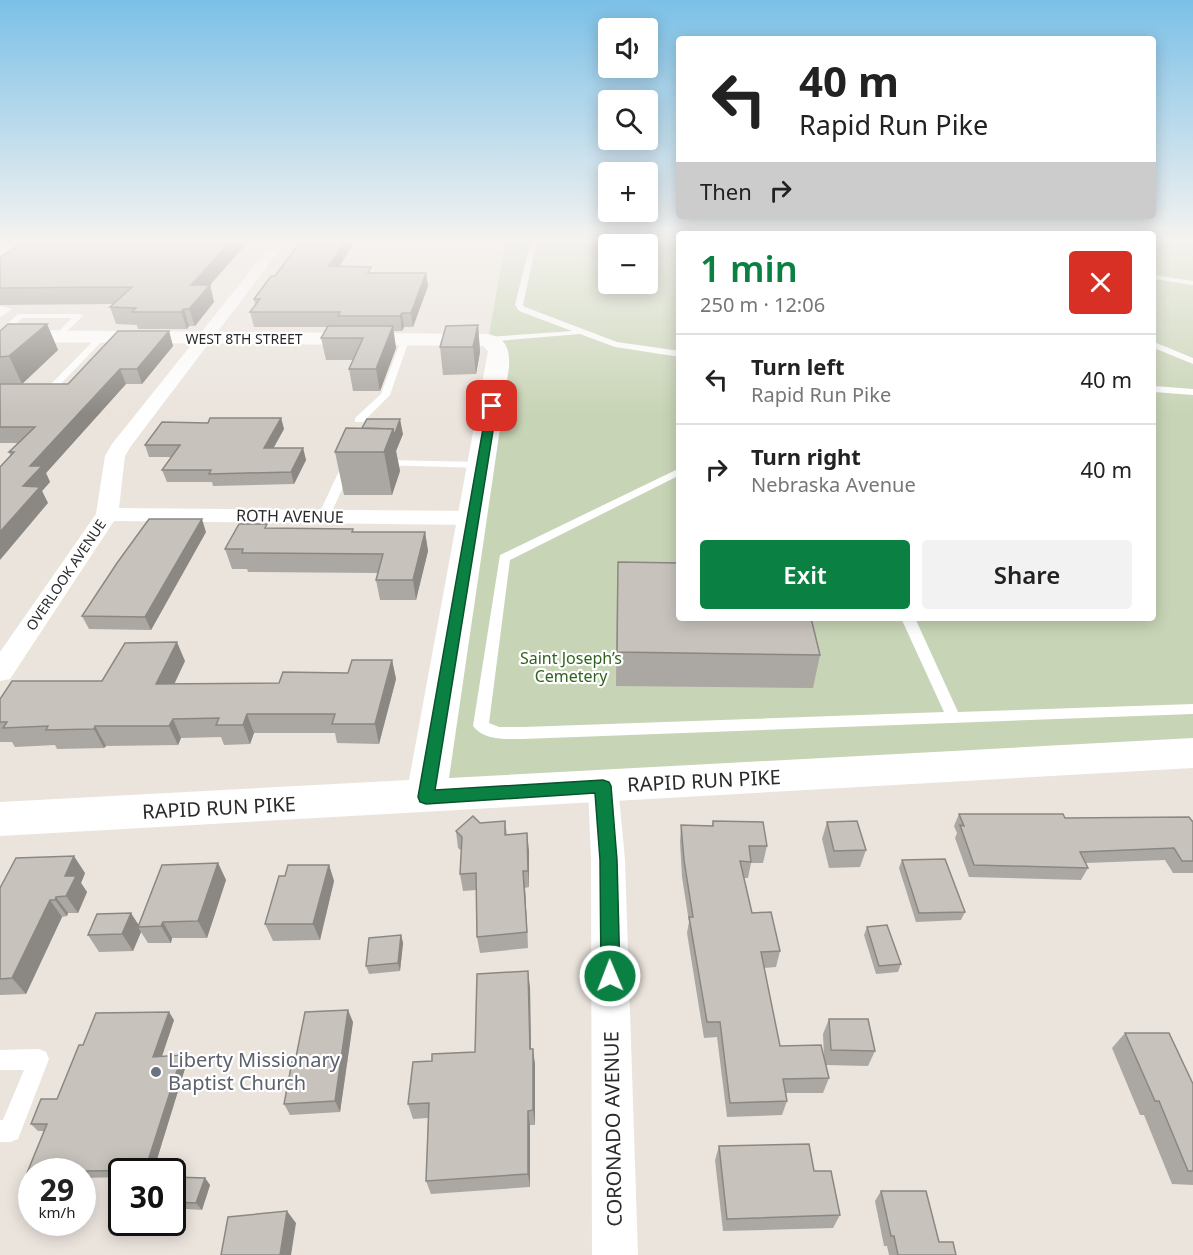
<!DOCTYPE html>
<meta charset="utf-8">
<style>
body{margin:0;font-family:"Noto Sans",sans-serif;background:#f2f2f2;color:#222;height:100vh;display:flex;flex-direction:column;font-size:22px;white-space:nowrap}
*{box-sizing:border-box;margin:0}
p{font-size:20px;color:#767676}
.icon{flex:none;width:33px;height:33px;fill:none;stroke:currentColor;stroke-width:2;stroke-linecap:round;stroke-linejoin:round}
.map{position:relative;flex:1;overflow:hidden}
.details{position:absolute;left:676px;top:231px;width:480px;height:390px;display:flex;flex-direction:column;background:#fff;border-radius:6px;box-shadow:0 3px 15px #0003}
.details>*{flex:none}
.top-card{position:absolute;left:676px;top:36px;width:480px;height:183px;border-radius:6px;box-shadow:0 3px 15px #0003;background:#fff;color:#222;overflow:hidden}
.controls{position:absolute;left:598px;top:18px;display:grid;gap:12px}
.controls a{display:grid;place-items:center;width:60px;height:60px;border-radius:6px;background:#fff;box-shadow:0 3px 15px #0003;font-size:30px}
.speed{position:absolute;left:18px;top:1158px;display:flex;gap:12px;font-size:30px;font-weight:700;text-align:center}
.speed>*{display:grid;place-content:center;width:78px;height:78px;border-radius:50%;background:#fff;box-shadow:0 3px 15px #0003;line-height:1}
.speed small{font-size:15px;font-weight:400}
.speed .limit{border:3px solid #111;border-radius:9px;background:#fff;color:#111}
.pin{position:absolute;display:grid;place-items:center;width:51px;height:51px;color:#fff;margin:-26px;border-radius:12px;box-shadow:0 3px 9px #0006}
.me{position:absolute;width:66px;margin:-33px;rotate:359deg;stroke-linejoin:round;filter:drop-shadow(0 0 4px #0008)}
.turn{display:flex;align-items:center;gap:21px;height:126px;padding:0 24px;font-size:27px}
.turn .icon{width:78px;height:78px;stroke-width:2.5}
.turn b{display:block;font-size:42px;line-height:51px}
.then{display:flex;align-items:center;height:57px;padding:0 24px;background:#0003;gap:12px;font-size:22px}
.round{display:grid;place-items:center;flex:none;width:63px;height:63px;border-radius:6px;background:#f2f2f2}
.head{display:flex;align-items:center;justify-content:space-between;height:102px;padding:0 24px}
h1{font-size:36px;font-weight:600;line-height:45px;color:#0b8043}
.button{display:flex;gap:12px;margin-top:auto;padding:12px 24px}
.button a{flex:1;height:69px;border-radius:6px;background:#0b8043;color:#fff;font-size:24px;font-weight:600;line-height:69px;text-align:center}
.button a+a{background:#f2f2f2;color:#222}
ul{padding:0;list-style:none}
li{display:flex;align-items:center;gap:18px;height:90px;padding:0 24px;border-top:2px solid #e0e0e0}
li div{flex:1}
li b{display:block;font-size:22px}
li em{font-style:normal}
.map>svg:first-child{display:block}
.cemetery{fill:#c7d4b5;fill-rule:evenodd}
.lines{fill:none;stroke-linecap:round;stroke-linejoin:round}
.service{fill:#fff;fill-rule:evenodd}
.minor{fill:#fff;fill-rule:evenodd}
.tertiary{fill:#fff;fill-rule:evenodd}
.wall{fill:#aba7a2}
.shaded-wall{fill:#8b8884}
.building{fill:#c7c2bc;stroke:#8b8884;stroke-width:1.5}
.route{fill:#0b8043;stroke:#07532c;stroke-width:1.5}
.worship-dot{fill:#6b7280;stroke:#fff;stroke-width:2}
.labels{text-anchor:middle;stroke-width:4.5;stroke-linejoin:round;paint-order:stroke}
.far-street-label{font-size:14px;fill:#2a2a2a;stroke:#fff}
.street-label{font-size:16px;fill:#2a2a2a;stroke:#fff}
.park-label{font-size:16px;fill:#32621f;stroke:#fff}
.near-street-label{font-size:20px;fill:#2a2a2a;stroke:#fff}
.near-worship-label{font-size:20px;fill:#5b616d;stroke:#fff;text-anchor:start}
</style>
<div class="map">
<svg width="1193" height="1255" viewBox="0 0 1193 1255">
<rect width="100%" height="100%" fill="#ebe4dd"/>
<path class="cemetery" d="M506,240H679L680,618H1154V240H1193V753L426,797L498,367L488,340ZM609,244H648V284H609Z"/>
<g class="lines">
<g class="service">
<path d="M531,240H537L523,305L525,307L617,342L680,351V357L615,347L580,334L485,342L484,340L488,337L572,331L519,311L515,305Z"/>
<path d="M565,240L680,241V245L568,242Z"/>
<path d="M1154,275L1193,281V285L1154,279Z"/>
<path d="M0,306L10,308L11,310L0,317Z"/>
<path d="M18,314H79L83,316L57,340L53,337L72,318H23L0,337V330Z"/>
<path d="M98,336L105,338L56,389H50V385Z"/>
<path d="M405,337L409,340L390,395L363,422H355V418L381,394L401,340Z"/>
<path d="M1154,342L1193,358V364L1154,348Z"/>
<path d="M1154,386L1193,389V395L1154,392Z"/>
<path d="M382,460L482,462L487,465L482,468L378,465L377,463Z"/>
<path d="M351,462L356,465L350,471L330,516L324,519L320,518L318,516L340,469Z"/>
<path d="M680,468V475L510,560L489,723L499,727H523L944,712L901,618H915L958,712L1193,704V714L523,739C507,739 484,741 473,726L500,555Z"/>
<path d="M39,1049L46,1052L49,1059L18,1139L10,1142H0V1120H3L24,1070H0V1050Z"/>
</g>
<g class="minor">
<path d="M275,240H287L131,446L125,456L119,508L474,511L482,513L485,518L482,523L474,525L114,521L10,679L0,681V652L96,514L105,456L112,444Z"/>
<path d="M603,774L614,777L618,786L625,860L638,1255H592L591,860L588,786L592,777Z"/>
</g>
<g class="tertiary">
<path d="M13,240H32L6,260L0,261V248Z"/>
<path d="M0,330L488,334C507,338 510,350 509,367L449,778L1193,738V768L0,836V802L409,780L488,351L483,346L0,342Z"/>
</g>
</g>
<g class="wall">
<path d="M356,240L340,266L372,273H426L428,286L413,327H404L402,331H393L396,348L380,391H353L349,369L353,360H326L321,338L328,327H254L250,312L255,306L254,299L275,276Z"/>
<path d="M0,257L210,285L214,302L195,326H189L187,329H138L137,325L116,324L110,307L114,304L0,305Z"/>
<path d="M47,324L58,350L22,384H68L169,331L173,346L142,384H126L46,473L50,482L42,491L48,503L11,456L9,452L18,443H0V331Z"/>
<path d="M478,325L480,352L476,374L443,375L440,347Z"/>
<path d="M281,418L284,429L273,448H303L306,460L294,484L213,486L212,482H167L162,470L172,457H149L145,445L208,423Z"/>
<path d="M403,434L396,451L400,471L392,495H344L335,452Z"/>
<path d="M268,528L354,532H425L428,551L416,600H380L376,580L378,573L248,572L247,569H232L225,549Z"/>
<path d="M206,532L151,630L89,629L82,616Z"/>
<path d="M617,594L820,655L813,688L616,686Z"/>
<path d="M392,660L396,679L379,744L337,743L335,733H254L250,744L224,745L221,737L181,738L178,745L106,746L104,748L57,749L55,745L15,747L12,742H0V699L102,681L185,661L174,684L279,683L348,673Z"/>
<path d="M959,814L1065,818L1193,821V873H1173L1165,860L1086,863L1088,868L1081,880L969,877L955,838L957,833L954,826Z"/>
<path d="M505,821L507,835L529,850V887L525,888L528,948L480,953L477,937L476,890L463,891L460,874L462,851L458,848L456,831L480,823Z"/>
<path d="M713,821L767,846L763,863H751L748,878H744L752,913L780,951L776,967L764,968L780,1046L824,1058L823,1034L829,1019L875,1051L868,1066L826,1065L829,1078L823,1093H786L787,1101L782,1115L727,1117L717,1037L704,1038L687,933L689,922L682,877L680,842L681,825L712,826Z"/>
<path d="M827,822L866,850L860,867L829,868L822,839Z"/>
<path d="M902,860L965,912L961,920L916,922L899,868Z"/>
<path d="M218,863L226,880L207,938H172L171,943H148L141,932L133,951L99,952L88,935L139,924Z"/>
<path d="M329,865L334,881L320,940L273,941L265,924L285,876Z"/>
<path d="M85,873L81,883L87,892L78,913H68L67,916L62,917L26,994L0,995V888Z"/>
<path d="M867,927L901,964L898,972L876,974L864,935Z"/>
<path d="M401,935L403,943L400,971L369,974L366,966Z"/>
<path d="M530,987L531,1049L535,1064V1125H530V1187L431,1194L426,1181L428,1118L413,1119L408,1104L432,1061L475,1052Z"/>
<path d="M174,1020L162,1056L187,1062L153,1172H122V1177L82,1178V1172H32V1176L27,1173L44,1131H38L31,1124L57,1099L83,1045Z"/>
<path d="M353,1022L340,1112L290,1115L284,1104L295,1062Z"/>
<path d="M1125,1033L1193,1084V1185L1172,1184L1144,1115H1140L1112,1048Z"/>
<path d="M719,1146L814,1171L840,1215L833,1228L723,1231L715,1160Z"/>
<path d="M172,1177L205,1178L210,1185L202,1210L172,1208Z"/>
<path d="M881,1191L939,1242L956,1255H889L887,1246H884L875,1201Z"/>
</g>
<g class="shaded-wall">
<path d="M232,240H250L210,285L214,302L195,326L189,309L191,285Z"/>
<path d="M346,240H356L331,279L329,266Z"/>
<path d="M426,273L428,286L413,327L411,313Z"/>
<path d="M184,309L189,326L187,329L181,312Z"/>
<path d="M402,313L404,327L402,331L400,316Z"/>
<path d="M47,324L58,350L22,384L9,356Z"/>
<path d="M478,325L480,352L476,374L473,347Z"/>
<path d="M393,326L396,348L380,391L376,369Z"/>
<path d="M169,331L173,346L142,384L137,369Z"/>
<path d="M120,369L126,384L46,473L50,482L42,491L48,503L0,560V532L23,486L30,466Z"/>
<path d="M281,418L284,429L267,460L264,448Z"/>
<path d="M400,419L403,434L396,451L400,471L392,495L384,452L393,429Z"/>
<path d="M303,448L306,460L294,484L291,472Z"/>
<path d="M202,519L206,532L151,630L145,617Z"/>
<path d="M425,532L428,551L416,600L413,580Z"/>
<path d="M177,642L185,661L165,704L156,684Z"/>
<path d="M392,660L396,679L379,744L375,724Z"/>
<path d="M247,714L254,733L250,744L243,725Z"/>
<path d="M173,719L181,738L178,745L169,726Z"/>
<path d="M95,726L106,746L104,748L94,729Z"/>
<path d="M527,833L529,850V887L528,871Z"/>
<path d="M74,856L85,873L81,883L87,892L78,913L66,896L65,876Z"/>
<path d="M218,863L226,880L207,938L198,921Z"/>
<path d="M329,865L334,881L320,940L313,924Z"/>
<path d="M523,871L525,888L528,948L527,932Z"/>
<path d="M56,897L68,913L67,916L55,900Z"/>
<path d="M50,900L62,917L26,994L12,978Z"/>
<path d="M131,913L140,927H138L141,932L133,951L122,934Z"/>
<path d="M163,922L172,938L171,943L161,926Z"/>
<path d="M401,935L403,943L400,971L398,963Z"/>
<path d="M528,971L530,987L531,1064L530,1049Z"/>
<path d="M348,1010L353,1022L340,1112L335,1101Z"/>
<path d="M169,1012L174,1020L159,1065L153,1057Z"/>
<path d="M533,1049L535,1064V1125L533,1110Z"/>
<path d="M182,1055L187,1062L153,1172H147L145,1170Z"/>
<path d="M528,1111L530,1125V1187L528,1174Z"/>
<path d="M205,1178L210,1185L202,1210L196,1203Z"/>
<path d="M287,1211L296,1223L291,1255H280Z"/>
</g>
<g class="building">
<path d="M27,240H232L191,285H210L189,309H184L181,312H132L136,308L110,307L132,287L0,288V257Z"/>
<path d="M302,240H346L329,266L371,267L368,273H426L411,313H402L400,316H338L340,312H250L260,299H254L271,276H275Z"/>
<path d="M8,324H47L9,356L0,357V331Z"/>
<path d="M478,325L473,347H440L446,326Z"/>
<path d="M328,326H393L376,369H349L363,338H321Z"/>
<path d="M118,331H169L137,369H120L30,466H42L23,486L40,487L0,532V467L14,452H9L35,427H0V384H68Z"/>
<path d="M210,418H281L264,448H303L291,472L209,474L211,470H162L180,445H145L162,422L208,423Z"/>
<path d="M367,419H400L394,436L393,429L362,428Z"/>
<path d="M346,428L393,429L384,452H335Z"/>
<path d="M149,519H202L145,617L82,616L117,563Z"/>
<path d="M239,524H267L265,528L353,529L352,532H425L413,580H376L383,554L242,553L243,549H225Z"/>
<path d="M618,562L680,563V618H811L820,655L617,652Z"/>
<path d="M177,642L156,684L279,683L283,672L348,673L352,660H392L375,724H332L335,714H247L243,725H216L219,718L173,719L169,726H95L94,729L46,730L48,726L3,728L7,722H0V699L12,681H102L125,643Z"/>
<path d="M959,814H1063L1065,818L1189,817L1192,821H1193V861H1182L1174,848L1080,852L1088,868L974,865L960,825L964,826Z"/>
<path d="M473,816L480,823L505,821V835L527,833L528,871H523L527,932L477,937L476,873L460,874L462,837L456,831Z"/>
<path d="M713,821L763,822L767,846H749L751,862L740,861L752,913L771,912L780,951L761,952L780,1046L821,1045L829,1078L783,1079L787,1101L730,1103L720,1022H707L689,917H693L684,860L681,825L713,826Z"/>
<path d="M857,821L866,850L834,851L827,822Z"/>
<path d="M74,856L65,876H76L66,896L56,897L55,900H50L12,978L0,979V888L16,858Z"/>
<path d="M945,859L965,912L919,913L902,860Z"/>
<path d="M218,863L198,921L163,922L161,926L138,927L162,865Z"/>
<path d="M288,865H329L313,924H265L279,876H285Z"/>
<path d="M131,913L122,934L88,935L97,914Z"/>
<path d="M887,925L901,964L879,966L867,927Z"/>
<path d="M401,935L398,963L366,966L369,938Z"/>
<path d="M528,971L530,1049H533V1110L528,1111V1174L426,1181L429,1103L408,1104L413,1062L432,1061V1054L475,1052L477,974Z"/>
<path d="M348,1010L335,1101L284,1104L292,1062H295L305,1012Z"/>
<path d="M169,1012L153,1057L182,1055L145,1170L32,1172V1173H27L47,1124H31L41,1099H57L79,1045H83L96,1013Z"/>
<path d="M829,1019H868L875,1051L831,1050Z"/>
<path d="M1125,1033H1169L1193,1084V1171H1188L1159,1101H1155Z"/>
<path d="M809,1144L814,1171H831L840,1215L727,1219L719,1146Z"/>
<path d="M172,1177L205,1178L196,1203L172,1202Z"/>
<path d="M881,1191H926L939,1242H953L956,1255H898L894,1236H891Z"/>
<path d="M287,1211L280,1255H221L228,1217Z"/>
</g>
<linearGradient id="sky" x2="0" y2="1"><stop stop-color="#7bc0e7"/><stop offset="0.58" stop-color="#f6f3f0"/><stop offset="1" stop-color="#f6f3f0" stop-opacity="0"/></linearGradient>
<rect width="1193" height="415" fill="url(#sky)"/>
<path class="route" d="M492,403L497,406L435,790L603,780L609,782L611,786L617,860L620,976L617,983L610,985L604,983L601,976L600,860L595,793L426,804L420,802L418,797L487,406Z"/>
<circle class="worship-dot" cx="156" cy="1072" r="6"/>
<g class="labels">
<g class="far-street-label">
<text x="244" y="344">WEST 8TH STREET</text>
<text transform="translate(66 575) rotate(-56)" y="5">OVERLOOK AVENUE</text>
</g>
<g class="street-label">
<text transform="translate(290 516) rotate(1)" y="6">ROTH AVENUE</text>
</g>
<g class="park-label">
<text x="571" y="664">Saint Joseph’s<tspan x="571" dy="18">Cemetery</tspan></text>
</g>
<g class="near-street-label">
<text transform="translate(704 781) rotate(-3)" y="7">RAPID RUN PIKE</text>
<text transform="translate(219 808) rotate(-3)" y="7">RAPID RUN PIKE</text>
<text transform="translate(613 1129) rotate(-91)" y="7">CORONADO AVENUE</text>
</g>
<g class="near-worship-label">
<text x="168" y="1067">Liberty Missionary<tspan x="168" dy="23">Baptist Church</tspan></text>
</g>
</g>
</svg>
<div class="controls">
<a><svg class="icon" aria-label="sound" viewBox="0 0 24 24"><path d="M4 9h4l5-4v14l-5-4H4zM17 9q2 3 0 6"/></svg></a>
<a><svg class="icon" aria-label="search" viewBox="0 0 24 24"><circle cx="10" cy="10" r="6"/><path d="M15 15l6 6"/></svg></a>
<a>+</a>
<a>−</a>
</div>
<div class="speed"><div>29<small>km/h</small></div><div class="limit">30</div></div>
<div class="pin" style="left:492px;top:406px;background:#d93025"><svg class="icon" aria-label="arrive" viewBox="0 0 24 24"><path d="M6 21V4h12l-3 4 3 4H6"/></svg></div>
<svg class="me" style="left:610px;top:976px" viewBox="-20 -20 40 40"><circle r="17" fill="#0b8043" stroke="#fff" stroke-width="3"/><path d="M0-11L8 9 0 5-8 9z" fill="#fff"/></svg>
<div class="top-card">
<div class="turn"><svg class="icon" aria-label="left" viewBox="0 0 24 24"><path d="M17 20v-9H6M10 6l-5 5 5 5"/></svg><div><b>40 m</b>Rapid Run Pike</div></div>
<div class="then">Then<svg class="icon" aria-label="right" viewBox="0 0 24 24"><path d="M7 20v-9h11M14 6l5 5-5 5"/></svg></div>
</div>
<section class="details">
<div class="head"><div><h1>1 min</h1><p>250 m · 12:06</p></div><a class="round" style="background:#d93025;color:#fff"><svg class="icon" aria-label="close" viewBox="0 0 24 24"><path d="M6 6l12 12M18 6L6 18"/></svg></a></div>
<ul>
<li><svg class="icon" aria-label="left" viewBox="0 0 24 24"><path d="M17 20v-9H6M10 6l-5 5 5 5"/></svg><div><b>Turn left</b><p>Rapid Run Pike</p></div><em>40 m</em></li>
<li><svg class="icon" aria-label="right" viewBox="0 0 24 24"><path d="M7 20v-9h11M14 6l5 5-5 5"/></svg><div><b>Turn right</b><p>Nebraska Avenue</p></div><em>40 m</em></li>
</ul>
<div class="button"><a>Exit</a><a>Share</a></div>
</section>
</div>
